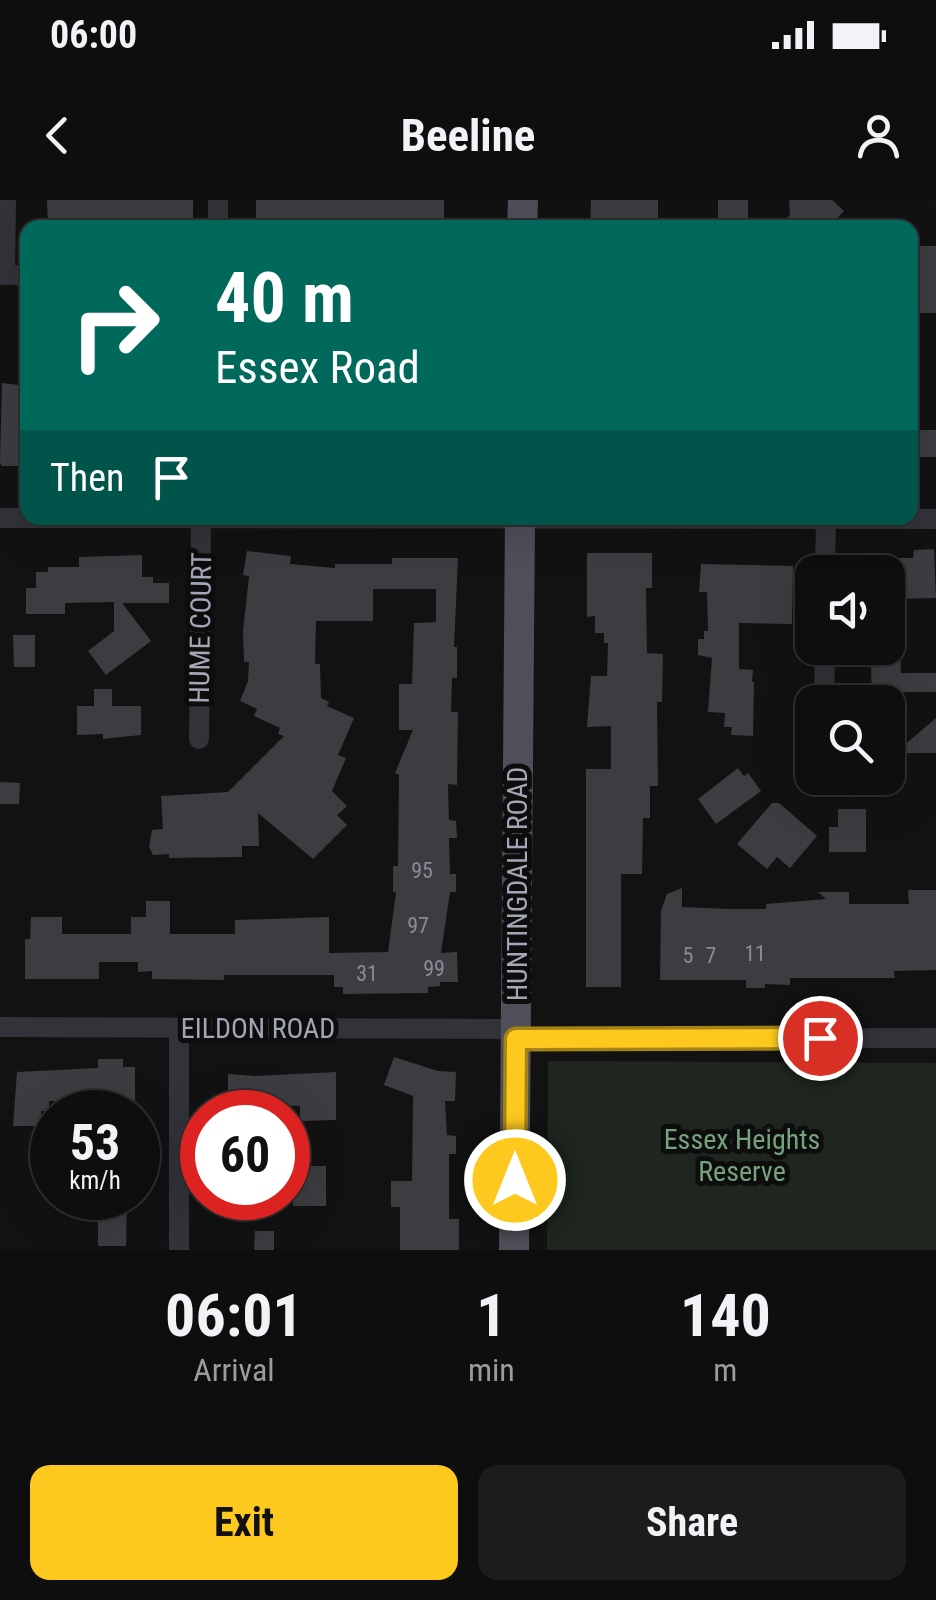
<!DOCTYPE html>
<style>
body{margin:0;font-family:"Roboto Condensed",sans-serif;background:#1c1c1c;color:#f1f3f6;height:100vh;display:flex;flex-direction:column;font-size:38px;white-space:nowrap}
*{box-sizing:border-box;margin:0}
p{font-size:32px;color:#9b9c9e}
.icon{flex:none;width:55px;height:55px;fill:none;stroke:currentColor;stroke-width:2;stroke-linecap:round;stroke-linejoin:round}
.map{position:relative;height:1050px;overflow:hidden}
.panel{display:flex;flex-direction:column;background:#0e0e0e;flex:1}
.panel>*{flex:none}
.hud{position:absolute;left:20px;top:20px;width:898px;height:305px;border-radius:20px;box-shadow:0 10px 40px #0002,0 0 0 2px #2e2e2e;background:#00695c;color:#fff;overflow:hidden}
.controls{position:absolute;left:795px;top:355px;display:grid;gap:20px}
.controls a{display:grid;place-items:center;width:110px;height:110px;border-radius:20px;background:#0e0e0e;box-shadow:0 10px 40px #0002,0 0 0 2px #2e2e2e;font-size:50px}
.speed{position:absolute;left:30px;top:890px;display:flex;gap:20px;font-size:50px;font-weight:700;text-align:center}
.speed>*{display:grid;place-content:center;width:130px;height:130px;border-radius:50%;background:#0e0e0e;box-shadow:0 10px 40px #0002,0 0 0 2px #2e2e2e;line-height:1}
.speed small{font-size:25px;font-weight:400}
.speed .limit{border:15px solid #d22;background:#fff;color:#111}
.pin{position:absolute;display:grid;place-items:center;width:85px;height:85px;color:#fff;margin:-42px;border:5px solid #fff;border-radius:50%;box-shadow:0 2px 10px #0007}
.me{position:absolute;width:110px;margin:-55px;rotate:0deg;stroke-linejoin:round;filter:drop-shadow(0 0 8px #0008)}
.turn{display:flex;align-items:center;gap:35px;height:210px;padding:0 30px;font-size:45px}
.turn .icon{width:130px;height:130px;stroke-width:2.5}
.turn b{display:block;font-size:70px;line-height:85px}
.then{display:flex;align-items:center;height:95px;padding:0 30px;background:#0003;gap:20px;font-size:38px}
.eta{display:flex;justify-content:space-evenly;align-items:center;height:170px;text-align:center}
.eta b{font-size:60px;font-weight:700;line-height:70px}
.action{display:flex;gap:20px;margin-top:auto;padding:20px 30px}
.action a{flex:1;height:115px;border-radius:20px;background:#fec91f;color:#111;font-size:40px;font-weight:700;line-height:115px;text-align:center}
.action a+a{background:#1c1c1c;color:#f1f3f6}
.status{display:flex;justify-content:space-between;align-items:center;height:70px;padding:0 50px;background:#0e0e0e;direction:ltr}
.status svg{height:28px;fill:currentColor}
header{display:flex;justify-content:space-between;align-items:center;height:130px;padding:0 30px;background:#0e0e0e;font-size:45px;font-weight:700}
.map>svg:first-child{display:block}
.green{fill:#1e261f}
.building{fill:#3c3c41}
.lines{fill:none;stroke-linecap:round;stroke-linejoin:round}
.street{stroke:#323339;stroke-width:20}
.primary{stroke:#4e4f58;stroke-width:30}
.route-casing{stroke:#a58314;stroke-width:25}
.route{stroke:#fec91f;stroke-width:18}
.labels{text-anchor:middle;stroke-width:10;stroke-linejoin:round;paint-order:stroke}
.number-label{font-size:22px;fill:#888c98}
.street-label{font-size:28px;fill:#a2a6b5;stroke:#0d0d0e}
.park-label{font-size:28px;fill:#77a27e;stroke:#0d0d0e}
</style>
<div class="status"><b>06:00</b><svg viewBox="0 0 49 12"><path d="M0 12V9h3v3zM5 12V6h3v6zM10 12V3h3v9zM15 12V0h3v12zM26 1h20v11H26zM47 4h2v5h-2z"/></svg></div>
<header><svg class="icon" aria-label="back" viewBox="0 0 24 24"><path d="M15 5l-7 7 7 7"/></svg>Beeline<svg class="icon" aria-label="person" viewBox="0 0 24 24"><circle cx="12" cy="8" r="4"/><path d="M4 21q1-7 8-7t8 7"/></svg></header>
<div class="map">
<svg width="936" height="1050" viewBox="0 0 936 1050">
<rect width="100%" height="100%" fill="#121213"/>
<path class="green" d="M548,861L936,863V1050H547Z"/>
<g class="building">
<path d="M47,0H193V28H48Z"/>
<path d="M256,0H444V19H306V23L295,22V28L259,27V20H256Z"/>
<path d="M591,0H658V28H590Z"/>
<rect x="718" y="0" width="30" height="24"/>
<path d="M789,0H832L844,11L828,28H777L790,15Z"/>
<path d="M914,46H936V113H913Z"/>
<path d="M2,183L28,186V266H2L0,263Z"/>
<rect x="914" y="230" width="22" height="27"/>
<path d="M934,349L936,398L888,399V372H855L854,360L859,356L866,355L888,371V358H913L914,350Z"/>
<path d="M247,351L291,356L290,364L335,368V364H392V358H458L454,447H457V478H452L451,512H458L457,585L448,584L449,620L456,621L457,638H449L450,674H456V692H450L441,753L457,752L458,782H440V786L428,787V793L343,794V787H334V775H224V780L152,779V771L138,772V762H99V779H25V739H30L31,717H62V734H131V717H146V701H170V734H235V720L329,717V753L388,752L396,692H393V666H398L399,575L395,573L413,530H399V484H412L414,423L436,422V389H373V421H316L315,464H320L321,498L329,502L327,506L354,518L338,555L346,558L332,591L347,606L337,615L347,625L313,659L258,613L259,646H242V657L169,658V654L153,655L149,647L152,630L163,629L161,596L228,592L284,536L278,534L280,528L254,516L257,509L240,501L248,481L249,462H244L243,431L249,376L243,375Z"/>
<path d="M587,353H652V388H646L647,453L663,454L662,502H657L658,586H650V618H643L642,674H621V787H586V569H611V526L587,527L591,476H607L608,443H604V433H595V416L587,417Z"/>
<path d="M142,355V377H153V383H169V403H122L151,441L106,475L88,451L114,431V402L65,403V414H26V388H36V372H48V367H79V357Z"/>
<path d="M701,364L793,366L792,424L739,423V469L753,470L752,482H754L753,536L731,535L732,527H724L725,513L708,512L712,458L698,455V439H704V431H708L707,392H699Z"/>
<path d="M13,435H35V467H14Z"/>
<path d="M861,448H900L901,473H936V492H901L902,502H872L871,464H862Z"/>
<path d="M94,489H112V506H141V535L103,539V534L77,535V506H94Z"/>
<path d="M936,518V553H895Z"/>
<path d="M738,568L744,576L748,573L761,591L716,624L698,599Z"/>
<path d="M0,582L20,583L19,604H0Z"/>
<path d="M772,603H779L817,636L790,668L777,657L767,669L737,644Z"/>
<path d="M838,609H866V652H829V627H838Z"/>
<path d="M682,688V707L730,709H766V704L826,699L818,692H849V704H909L908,690H936V770L894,771L895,778H790V785L765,784V788H746V780H660L661,711L667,694Z"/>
<path d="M394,857L438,871L456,872L455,901H445L447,935L456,936V954H449V1019H459V1050H400V1007H391V981H412L413,896L384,885Z"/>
<path d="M98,859H123V867H135V901H49V911H41V926H13L17,872L98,868Z"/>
<path d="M336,872V920L300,921V906L255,905V912H228V874L255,876Z"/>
<path d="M299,966H326V1006H293L294,977L299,976Z"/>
<path d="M98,998H127L126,1046H98Z"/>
<path d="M255,1031H274V1050H254Z"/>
</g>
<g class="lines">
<g class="street">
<path d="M218,28V0"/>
<path d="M0,75H28"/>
<path d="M5,75L6,0"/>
<path d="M0,318L936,319"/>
<path d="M825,372L826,318"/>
<path d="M824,502L825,448"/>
<path d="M199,539L201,318"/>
<path d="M807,559L812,543"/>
<path d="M0,827L516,829"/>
<path d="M516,839L936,838"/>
<path d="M179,1050V828"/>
</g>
<g class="primary">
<path d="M522,28L523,0"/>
<path d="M514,1050L520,318"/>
</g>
</g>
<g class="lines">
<defs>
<path id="route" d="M515,980L516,839L820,838"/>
</defs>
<use href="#route" class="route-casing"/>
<use href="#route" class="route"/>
</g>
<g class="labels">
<g class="number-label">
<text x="422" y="678">95</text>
<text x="418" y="733">97</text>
<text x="755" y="761">11</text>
<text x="688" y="763">5</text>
<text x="711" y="763">7</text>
<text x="434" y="776">99</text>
<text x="367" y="781">31</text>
</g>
<g class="street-label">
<text transform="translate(200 428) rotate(-89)" y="10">HUME COURT</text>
<text transform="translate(517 684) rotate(-90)" y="10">HUNTINGDALE ROAD</text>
<text x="258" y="838">EILDON ROAD</text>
</g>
<g class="park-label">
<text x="742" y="949">Essex Heights<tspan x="742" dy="32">Reserve</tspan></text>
</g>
</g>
</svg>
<div class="controls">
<a><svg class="icon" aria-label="sound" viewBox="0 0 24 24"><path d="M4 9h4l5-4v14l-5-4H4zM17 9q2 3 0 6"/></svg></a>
<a><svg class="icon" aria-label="search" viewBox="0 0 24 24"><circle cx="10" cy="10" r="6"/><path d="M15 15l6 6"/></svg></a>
</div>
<div class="speed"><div>53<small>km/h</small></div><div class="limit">60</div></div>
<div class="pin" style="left:820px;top:838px;background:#d93025"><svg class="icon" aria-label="arrive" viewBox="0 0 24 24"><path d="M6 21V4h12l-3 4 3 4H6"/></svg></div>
<svg class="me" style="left:515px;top:980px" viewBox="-20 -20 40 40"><circle r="17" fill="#fec91f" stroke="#fff" stroke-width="3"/><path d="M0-11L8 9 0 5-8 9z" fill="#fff"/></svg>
<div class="hud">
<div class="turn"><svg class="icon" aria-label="right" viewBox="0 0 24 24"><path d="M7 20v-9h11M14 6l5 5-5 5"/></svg><div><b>40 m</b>Essex Road</div></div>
<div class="then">Then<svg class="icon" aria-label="arrive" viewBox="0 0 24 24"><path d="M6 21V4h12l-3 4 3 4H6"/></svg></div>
</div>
</div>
<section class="panel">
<div class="eta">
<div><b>06:01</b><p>Arrival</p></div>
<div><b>1</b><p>min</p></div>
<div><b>140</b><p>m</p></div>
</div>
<div class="action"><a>Exit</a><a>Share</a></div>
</section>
